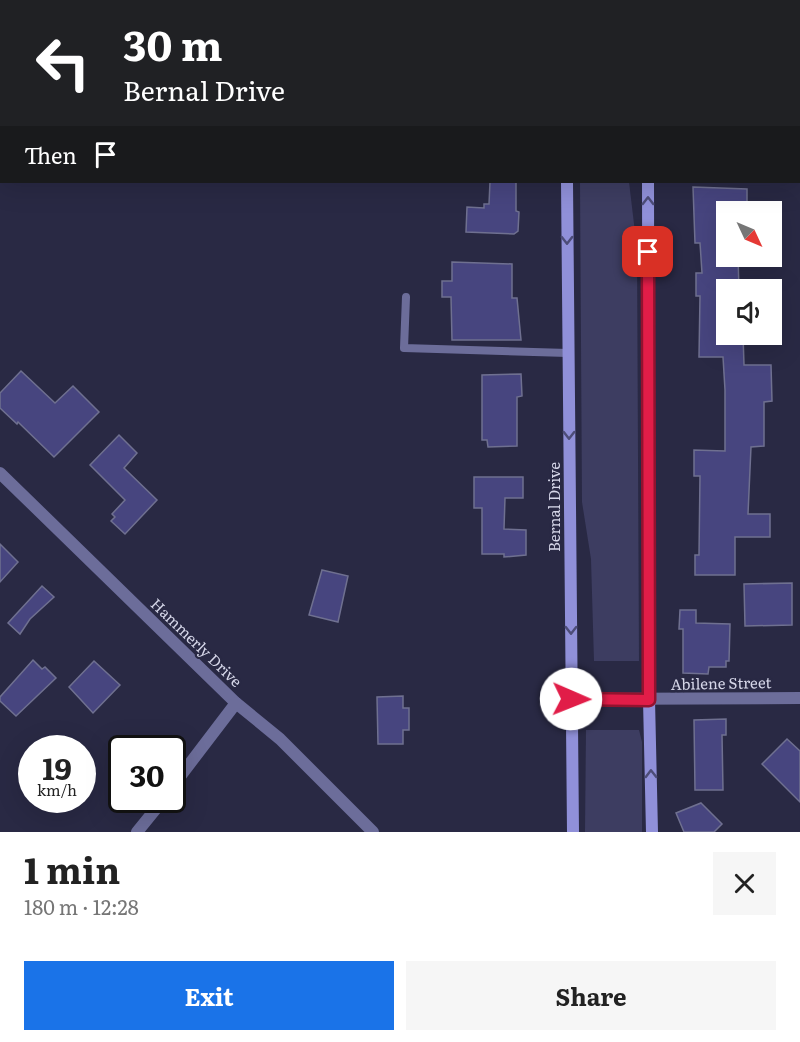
<!DOCTYPE html>
<meta charset="utf-8">
<style>
body{margin:0;font-family:Literata,serif;background:#f6f6f6;color:#222;height:100vh;display:flex;flex-direction:column;font-size:22px;white-space:nowrap}
*{box-sizing:border-box;margin:0}
p{font-size:20px;color:#767676}
.icon{flex:none;width:33px;height:33px;fill:none;stroke:currentColor;stroke-width:2;stroke-linecap:round;stroke-linejoin:round}
.map{position:relative;height:832px;overflow:hidden}
.side{display:flex;flex-direction:column;background:#fff;flex:1}
.side>*{flex:none}
.guide{position:absolute;left:0px;top:0px;width:801px;height:183px;box-shadow:0 6px 24px #0002;background:#202124;color:#fff;overflow:hidden}
.needle{width:39px;rotate:134deg}
.buttons{position:absolute;left:716px;top:201px;display:grid;gap:12px}
.buttons a{display:grid;place-items:center;width:66px;height:66px;border-radius:0px;background:#fff;box-shadow:0 6px 24px #0002;font-size:30px}
.speed{position:absolute;left:18px;top:735px;display:flex;gap:12px;font-size:30px;font-weight:700;text-align:center}
.speed>*{display:grid;place-content:center;width:78px;height:78px;border-radius:50%;background:#fff;box-shadow:0 6px 24px #0002;line-height:1}
.speed small{font-size:15px;font-weight:400}
.speed .limit{border:3px solid #111;border-radius:9px;background:#fff;color:#111}
.pin{position:absolute;display:grid;place-items:center;width:51px;height:51px;color:#fff;margin:-26px;border-radius:12px;box-shadow:0 3px 9px #0006}
.me{position:absolute;width:66px;margin:-33px;rotate:91deg;stroke-linejoin:round;filter:drop-shadow(0 0 4px #0008)}
.turn{display:flex;align-items:center;gap:21px;height:126px;padding:0 24px;font-size:27px}
.turn .icon{width:78px;height:78px;stroke-width:2.5}
.turn b{display:block;font-size:42px;line-height:51px}
.then{display:flex;align-items:center;height:57px;padding:0 24px;background:#0003;gap:12px;font-size:22px}
.round{display:grid;place-items:center;flex:none;width:63px;height:63px;border-radius:0px;background:#f6f6f6}
.headline{display:flex;align-items:center;justify-content:space-between;height:102px;padding:0 24px}
h1{font-size:36px;font-weight:700;line-height:45px}
.button{display:flex;gap:12px;margin-top:auto;padding:12px 24px}
.button a{flex:1;height:69px;border-radius:0px;background:#1a73e8;color:#fff;font-size:24px;font-weight:700;line-height:69px;text-align:center}
.button a+a{background:#f6f6f6;color:#222}
.map>svg:first-child{display:block}
.green{fill:#3d3d61}
.building{fill:#47457f;stroke:#6f7090;stroke-width:1.5}
.lines{fill:none;stroke-linecap:round;stroke-linejoin:round}
.lane{stroke:#6c6d9a;stroke-width:8}
.street{stroke:#6c6d9a;stroke-width:12}
.secondary{stroke:#9090d9;stroke-width:12}
.oneway{stroke:#4d4d78}
.route-casing{stroke:#92132f;stroke-width:15}
.route{stroke:#e11d48;stroke-width:10}
.labels{text-anchor:middle;stroke-width:4.5;stroke-linejoin:round;paint-order:stroke}
.street-label{font-size:15px;fill:#d5d6e8;stroke:#292944}
</style>
<div class="map">
<svg width="800" height="832" viewBox="0 0 800 832">
<rect width="100%" height="100%" fill="#292944"/>
<g class="green">
<path d="M580,182H629L637,249L639,661H594L591,559L582,502Z"/>
<path d="M586,730H639L642,742V832H585Z"/>
</g>
<g class="building">
<path d="M490,182H516V211L519,212L518,231L514,234L466,232L467,207L484,208V204H489Z"/>
<path d="M693,187L747,189V212H726V256H738L739,290H726V334H743L744,365H771L772,401L764,402V446L751,447L748,514H770V537H735V575H695V555H699L700,476H694V450L725,451V390L723,357H699L700,296H696V273H702L700,243H695Z"/>
<path d="M452,262L512,264V298H517L521,340H452L451,297H442V281H452Z"/>
<path d="M21,371L55,403L73,386L99,412L54,457L18,422L17,424L0,408V393Z"/>
<path d="M521,374L522,396L517,397V446L488,447L487,440H482V375Z"/>
<path d="M119,435L137,453L124,468L157,500L125,534L111,521L115,517L112,514L125,500L90,465Z"/>
<path d="M474,477H523V498H505L504,529L526,530V555L504,557V554H482V508H474Z"/>
<path d="M0,544L18,562L0,582Z"/>
<path d="M322,570L348,576L338,622L309,615Z"/>
<path d="M792,583V625L745,626L744,584Z"/>
<path d="M42,586L54,597L30,619L20,634L8,623Z"/>
<path d="M680,610H696V623L730,624L729,661H726V667H709L708,674L683,673V629H679Z"/>
<path d="M33,660L42,669L45,667L56,678L16,716L0,701V697Z"/>
<path d="M94,661L120,685L93,713L69,687Z"/>
<path d="M403,696V708H409V730H403V744H378L377,697Z"/>
<path d="M726,719V735H722L723,790H695L694,720Z"/>
<path d="M787,739L800,751V802L762,764Z"/>
<path d="M701,803L722,824L714,832H684L676,813Z"/>
</g>
<g class="lines">
<path class="lane" d="M406,297L404,348L568,353"/>
<g class="street">
<path d="M94,0L95,2"/>
<path d="M0,473L236,703L280,739L373,832"/>
<path d="M571,699L800,698"/>
<path d="M172,787L236,703"/>
<path d="M137,832L163,800"/>
</g>
<g class="secondary">
<path d="M566,0V2"/>
<path d="M648,0V2"/>
<path d="M567,182L573,832"/>
<path d="M648,182L649,700L652,832"/>
</g>
</g>
<defs><path id="oneway-chevron" d="M-2-3.5L2.5 0L-2 3.5" fill="none" stroke-width="1.6" stroke-linecap="round" stroke-linejoin="round" transform="scale(1.5)"/></defs>
<g class="oneway">
<use href="#oneway-chevron" transform="translate(648 201) rotate(-90)"/>
<use href="#oneway-chevron" transform="translate(567 240) rotate(90)"/>
<use href="#oneway-chevron" transform="translate(569 435) rotate(90)"/>
<use href="#oneway-chevron" transform="translate(571 630) rotate(90)"/>
<use href="#oneway-chevron" transform="translate(651 774) rotate(-91)"/>
</g>
<g class="lines">
<defs>
<path id="route" d="M571,699L649,700L648,252"/>
</defs>
<use href="#route" class="route-casing"/>
<use href="#route" class="route"/>
</g>
<g class="labels">
<g class="street-label">
<text transform="translate(555 507) rotate(-90)" y="5">Bernal Drive</text>
<text transform="translate(196 643) rotate(44)" y="5">Hammerly Drive</text>
<text transform="translate(721 684) rotate(-1)" y="5">Abilene Street</text>
</g>
</g>
</svg>
<div class="buttons">
<a><svg class="needle" viewBox="-14 -14 28 28"><path d="M0-13l5 13h-10z" fill="#e53935"/><path d="M0 13l5-13h-10z" fill="#767676"/></svg></a>
<a><svg class="icon" aria-label="sound" viewBox="0 0 24 24"><path d="M4 9h4l5-4v14l-5-4H4zM17 9q2 3 0 6"/></svg></a>
</div>
<div class="speed"><div>19<small>km/h</small></div><div class="limit">30</div></div>
<div class="pin" style="left:648px;top:252px;background:#d93025"><svg class="icon" aria-label="arrive" viewBox="0 0 24 24"><path d="M6 21V4h12l-3 4 3 4H6"/></svg></div>
<svg class="me" style="left:571px;top:699px" viewBox="-20 -20 40 40"><circle r="19" fill="#fff"/><path d="M0-13L10 11 0 6-10 11z" fill="#e11d48"/></svg>
<div class="guide">
<div class="turn"><svg class="icon" aria-label="left" viewBox="0 0 24 24"><path d="M17 20v-9H6M10 6l-5 5 5 5"/></svg><div><b>30 m</b>Bernal Drive</div></div>
<div class="then">Then<svg class="icon" aria-label="arrive" viewBox="0 0 24 24"><path d="M6 21V4h12l-3 4 3 4H6"/></svg></div>
</div>
</div>
<section class="side">
<div class="headline"><div><h1>1 min</h1><p>180 m · 12:28</p></div><a class="round"><svg class="icon" aria-label="close" viewBox="0 0 24 24"><path d="M6 6l12 12M18 6L6 18"/></svg></a></div>
<div class="button"><a>Exit</a><a>Share</a></div>
</section>
